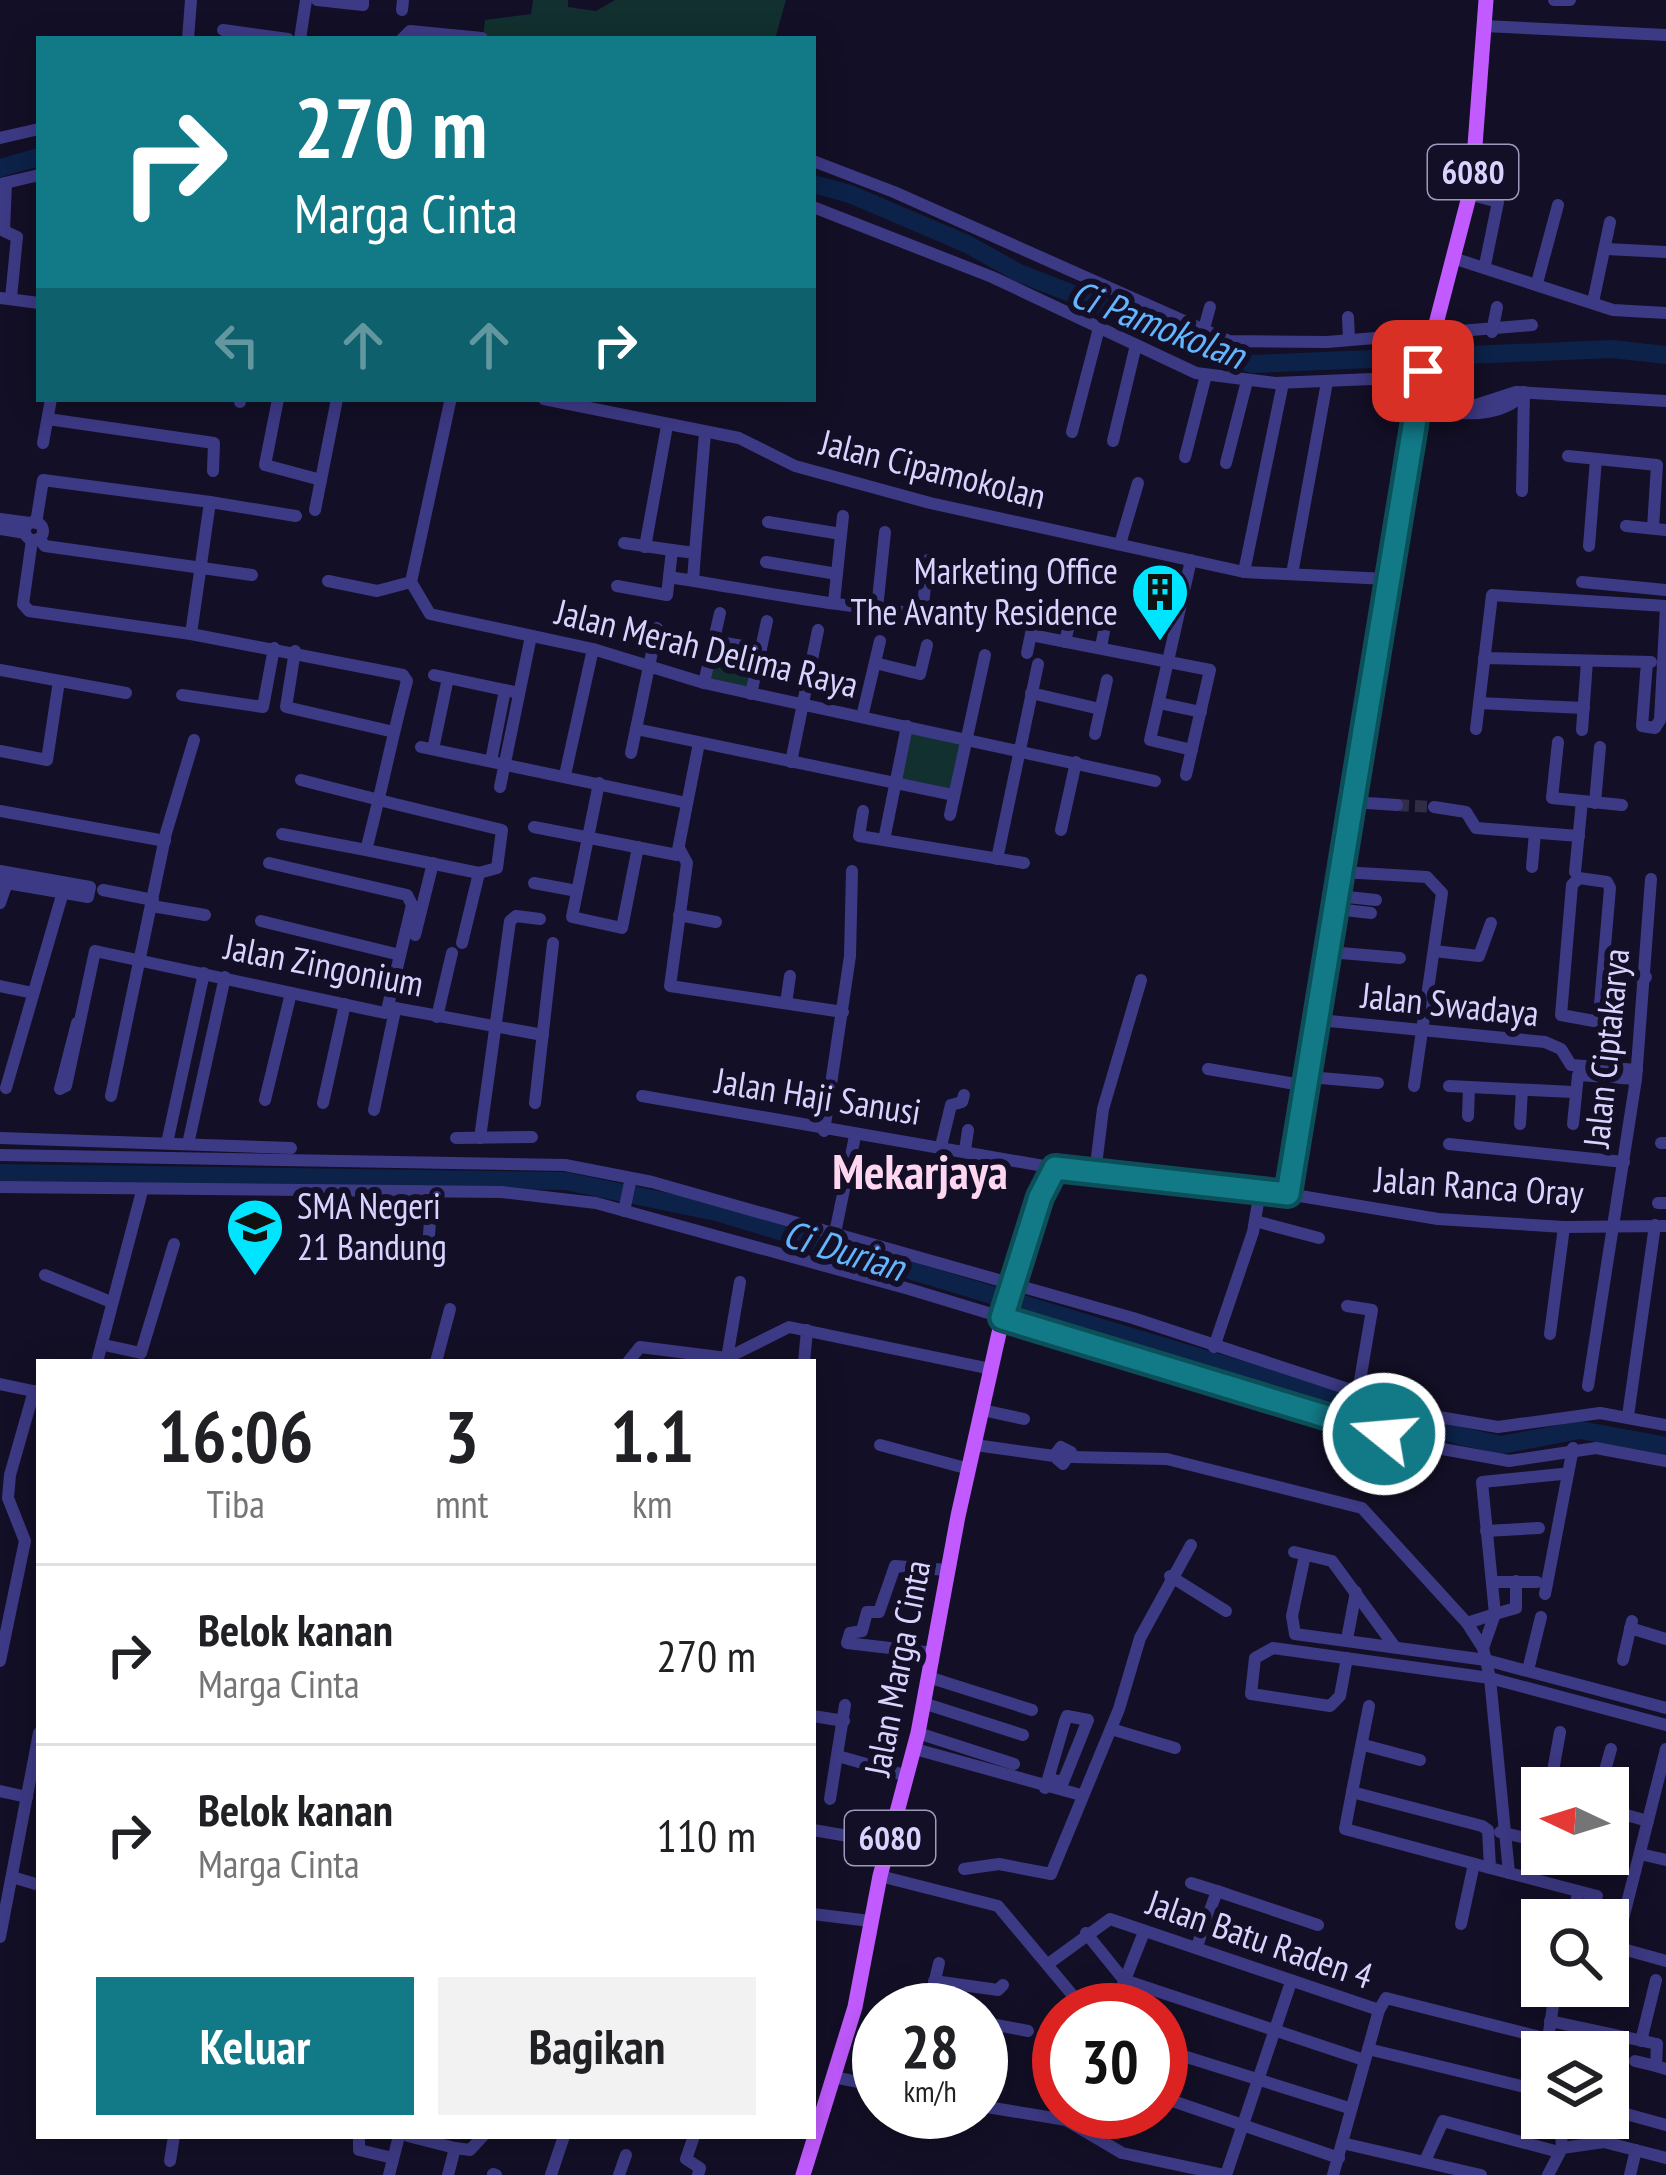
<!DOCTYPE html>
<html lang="id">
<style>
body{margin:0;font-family:"PT Sans Narrow",sans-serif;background:#f2f2f2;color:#202124;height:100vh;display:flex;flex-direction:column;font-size:45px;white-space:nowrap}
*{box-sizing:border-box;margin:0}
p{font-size:39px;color:#757577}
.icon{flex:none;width:66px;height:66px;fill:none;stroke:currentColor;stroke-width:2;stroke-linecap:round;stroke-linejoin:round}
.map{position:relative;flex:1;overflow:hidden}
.panel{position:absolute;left:36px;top:1359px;width:780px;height:780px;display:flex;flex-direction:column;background:#fff;border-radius:0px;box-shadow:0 6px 30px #0003}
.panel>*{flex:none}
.banner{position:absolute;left:36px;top:36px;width:780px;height:366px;border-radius:0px;box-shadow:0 6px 30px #0003;background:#127987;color:#fff;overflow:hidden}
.needle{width:78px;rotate:274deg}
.controls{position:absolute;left:1521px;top:1767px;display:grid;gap:24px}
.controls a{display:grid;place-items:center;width:108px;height:108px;border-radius:0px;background:#fff;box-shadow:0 6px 30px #0003;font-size:60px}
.speed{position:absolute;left:852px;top:1983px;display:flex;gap:24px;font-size:60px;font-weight:700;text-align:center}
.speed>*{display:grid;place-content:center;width:156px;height:156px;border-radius:50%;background:#fff;box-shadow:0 6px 30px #0003;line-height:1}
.speed small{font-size:30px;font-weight:400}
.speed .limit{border:18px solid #d22;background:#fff;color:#111}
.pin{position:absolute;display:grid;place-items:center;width:102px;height:102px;color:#fff;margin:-51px;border-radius:24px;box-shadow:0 6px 18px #0006}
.me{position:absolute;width:132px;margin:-66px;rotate:287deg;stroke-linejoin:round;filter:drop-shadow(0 0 9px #0008)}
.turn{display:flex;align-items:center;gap:42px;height:252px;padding:0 60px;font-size:54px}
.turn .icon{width:156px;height:156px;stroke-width:2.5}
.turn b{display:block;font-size:84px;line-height:102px}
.lanes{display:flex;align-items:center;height:114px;padding:0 60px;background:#0003;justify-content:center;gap:60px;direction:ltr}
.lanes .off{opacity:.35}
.eta{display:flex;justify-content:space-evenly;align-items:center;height:204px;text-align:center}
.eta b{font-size:72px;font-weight:800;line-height:84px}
.cta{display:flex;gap:24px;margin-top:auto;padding:24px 60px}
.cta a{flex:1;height:138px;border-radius:0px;background:#127987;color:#fff;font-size:48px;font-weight:800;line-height:138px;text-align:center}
.cta a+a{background:#f2f2f2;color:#202124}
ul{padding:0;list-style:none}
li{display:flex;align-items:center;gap:36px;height:180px;padding:0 60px;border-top:3px solid #e0e0e0}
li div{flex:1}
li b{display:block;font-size:45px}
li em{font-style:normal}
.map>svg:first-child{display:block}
.green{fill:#12302f}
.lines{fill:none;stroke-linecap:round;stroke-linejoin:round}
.river{stroke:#0c2248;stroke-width:18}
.minor-tunnel{stroke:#312d47;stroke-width:12;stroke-dasharray:12 6;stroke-linecap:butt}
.minor{stroke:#3d3a85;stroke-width:12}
.major{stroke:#c25bff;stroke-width:15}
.route-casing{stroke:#0c4f58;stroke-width:30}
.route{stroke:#127987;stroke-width:21}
.labels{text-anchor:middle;stroke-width:12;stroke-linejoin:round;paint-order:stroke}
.shield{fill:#130f26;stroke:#9e99be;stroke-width:3}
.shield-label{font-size:33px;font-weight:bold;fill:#d9d4ff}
.street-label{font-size:36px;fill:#d9d4ff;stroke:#130f26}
.poi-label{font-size:36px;fill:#d9d4ff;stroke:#130f26;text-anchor:end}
.water-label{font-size:39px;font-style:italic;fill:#62b6ff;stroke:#130f26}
.district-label{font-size:48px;font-weight:bold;fill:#ffd6f0;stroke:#130f26}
</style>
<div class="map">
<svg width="1666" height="2175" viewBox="0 0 1666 2175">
<rect width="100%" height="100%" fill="#130f26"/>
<g class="green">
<path d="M533,0H568V7L596,11L615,0H786L775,39H483L485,20L531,14Z"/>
<path d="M716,644L756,653L748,690L708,681Z"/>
<path d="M910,729L963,741L952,793L899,781Z"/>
</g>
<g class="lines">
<g class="river">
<path d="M0,168L39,157"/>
<path d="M813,184L850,194L967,244L1019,273L1252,364L1612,349L1666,355"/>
<path d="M0,1173L565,1181L716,1212L1461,1436L1501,1445L1580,1430L1666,1446"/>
</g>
<path class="minor-tunnel" d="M1397,805L1434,807"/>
<g class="minor">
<path d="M317,0L363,5V0"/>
<path d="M1554,0H1570"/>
<path d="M402,10L403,0"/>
<path d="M1484,26L1666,35"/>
<path d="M223,30L288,39"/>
<path d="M188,39L191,0"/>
<path d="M300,39L306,0"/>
<path d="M402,39L410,31L482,38"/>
<path d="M0,138L39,129"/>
<path d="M813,161L894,192L1229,341L1327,342L1532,325"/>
<path d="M6,183L4,231L17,237L11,298"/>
<path d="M1,184L39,175"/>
<path d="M1469,194L1498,202L1485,265"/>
<path d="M813,207L992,277L1196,373L1275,383L1421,377"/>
<path d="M1606,249L1666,252"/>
<path d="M1453,258L1613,310L1666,313"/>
<path d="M1537,283L1558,205"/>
<path d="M0,298L39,303"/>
<path d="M1593,302L1610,222"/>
<path d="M1348,317L1349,340"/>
<path d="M1203,332L1210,307"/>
<path d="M1492,332L1497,307"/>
<path d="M278,399L265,465L321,480"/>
<path d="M544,399L739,438L795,466L930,503L1244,572L1387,579"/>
<path d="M1416,401L1476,405L1516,392L1666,401"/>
<path d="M240,402V399"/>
<path d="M450,402L411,582L430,614L593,649L704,683L1155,781"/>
<path d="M1415,409C1448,412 1501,423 1524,392"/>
<path d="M48,419L214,443L213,471"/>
<path d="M1072,432L1099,328"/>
<path d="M1113,441L1136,345"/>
<path d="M43,443L51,399"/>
<path d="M1568,456L1657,465L1653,528"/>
<path d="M1185,457L1206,375"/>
<path d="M1226,463L1247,381"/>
<path d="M1522,491L1524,393"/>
<path d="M315,510L337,399"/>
<path d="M296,516L210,502L191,634L403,675L407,681C392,737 381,794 366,850L479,873L497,868L502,830L395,804L301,780"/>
<path d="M0,519L30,523"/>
<path d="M768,522L841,534"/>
<circle cx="34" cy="531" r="9"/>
<path d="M36,523L43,480L210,502"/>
<path d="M1626,526L1666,530"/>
<path d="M0,529L25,533"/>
<path d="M39,539L45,546L252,575"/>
<path d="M32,540L23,604L29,611L191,634"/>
<path d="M624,543L672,550"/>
<path d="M1120,544L1138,483"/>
<path d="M1589,546L1596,459"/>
<path d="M645,547L667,426"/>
<path d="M695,553L705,433"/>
<path d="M1191,560L1150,740L1192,750"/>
<path d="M766,562L837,574"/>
<path d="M1244,572L1283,383"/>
<path d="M1292,574L1327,382"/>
<path d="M328,581L377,591L411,582"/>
<path d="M693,581L695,553L672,550L669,577C758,591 848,609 938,615"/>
<path d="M1582,582L1666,590"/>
<path d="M617,586L667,595L669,577"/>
<path d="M834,602L843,516"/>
<path d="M877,609L885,532"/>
<path d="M922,614L928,560"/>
<path d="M1031,635L1210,670L1186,775"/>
<path d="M713,641L761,649"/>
<path d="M1065,642L1071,616"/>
<path d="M1101,647L1106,621"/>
<path d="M295,651L286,707L394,732"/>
<path d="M1027,653L1036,610"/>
<path d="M1484,658L1651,662"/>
<path d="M1647,662L1642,726L1655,728L1660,720L1666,607"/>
<path d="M875,663L920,674L927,645"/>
<path d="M0,670L126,693"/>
<path d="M434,675L519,693"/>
<path d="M704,683L720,613"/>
<path d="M1031,693L1100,709"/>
<path d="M751,694L767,621"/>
<path d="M182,695L263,707L274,648"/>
<path d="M1159,703L1201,712"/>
<path d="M1479,703L1584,708"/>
<path d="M862,717L880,641"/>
<path d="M636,729L953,795"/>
<path d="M1476,729L1492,595L1666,606"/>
<path d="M1582,730L1587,661"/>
<path d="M1095,734L1107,680"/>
<path d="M1558,742L1552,798L1622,805"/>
<path d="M421,747L687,803"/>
<path d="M433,749L448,678"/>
<path d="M0,751L47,760L59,681"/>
<path d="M631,753L657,628"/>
<path d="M491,761L505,690"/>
<path d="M791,762L818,630"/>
<path d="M565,775L593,649"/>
<path d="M599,783L572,917L622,928L638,847"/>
<path d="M500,787L531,636"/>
<path d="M1352,802L1397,805"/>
<path d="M1595,803L1600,747"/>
<path d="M1434,807L1466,812L1476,828L1579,836"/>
<path d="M0,811L165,841"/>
<path d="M863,811L859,836L1024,863"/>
<path d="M950,815L985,655"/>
<path d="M534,827L677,855L699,743"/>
<path d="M1061,830L1076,762"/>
<path d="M282,834L366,850"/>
<path d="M884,840L907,726"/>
<path d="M679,848L687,863L670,986L843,1012"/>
<path d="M997,859L1038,664"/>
<path d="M269,863L407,895L412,905L388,1006L394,1015L374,1110"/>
<path d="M1532,867L1535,833"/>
<path d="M0,871L90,887L88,897L0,882"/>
<path d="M1342,872L1427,877L1442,893L1414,1086"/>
<path d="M1575,872L1582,801"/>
<path d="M1579,878L1607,882L1610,888L1599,1016L1594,1021L1561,1015L1572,885Z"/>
<path d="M534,883L577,891"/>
<path d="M103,890L153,900"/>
<path d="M1338,896L1376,900"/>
<path d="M0,903L7,883"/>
<path d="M152,906L205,915"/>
<path d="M1336,909L1371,913"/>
<path d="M679,915L716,922"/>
<path d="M261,921L400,955"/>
<path d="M415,935L433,863"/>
<path d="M462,943L479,873"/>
<path d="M1434,951L1479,956L1491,923"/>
<path d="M1329,952L1400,958"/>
<path d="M1604,973L1646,977"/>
<path d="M0,986L33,993"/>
<path d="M786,1003L790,976"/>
<path d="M437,1017L452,953"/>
<path d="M1319,1020L1545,1042L1561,1049L1571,1065L1637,1070"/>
<path d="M77,1023L60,1089L66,1086L95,951L385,1013L395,1008L543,1035"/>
<path d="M1208,1069L1307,1086"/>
<path d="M1309,1077L1378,1083"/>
<path d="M1449,1086L1573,1092"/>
<path d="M6,1088L63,892"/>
<path d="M111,1096L166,833L194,740"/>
<path d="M642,1096L1055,1168"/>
<path d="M265,1100L291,993"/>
<path d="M323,1103L345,1004"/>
<path d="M535,1103L553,943"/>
<path d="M1468,1116L1469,1087"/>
<path d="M1520,1124L1522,1090"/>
<path d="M1573,1124L1578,1075L1636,1079"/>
<path d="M824,1131L850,956L852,871"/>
<path d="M0,1138L291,1148"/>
<path d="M456,1138L532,1137"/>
<path d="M480,1138L510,921L516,916L540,919"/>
<path d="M167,1143L204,973"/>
<path d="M1661,1143H1666"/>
<path d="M188,1144L225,977"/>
<path d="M1449,1144L1624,1162"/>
<path d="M941,1146L951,1105L962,1102L964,1095"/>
<path d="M965,1150L968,1130"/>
<path d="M0,1155L565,1165L652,1182L1133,1318L1427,1415L1498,1427L1600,1413L1666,1425"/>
<path d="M1095,1173L1103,1109L1141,980"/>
<path d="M0,1187L501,1192L596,1203L909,1289L1426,1446L1509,1461L1596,1448L1666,1461"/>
<path d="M1288,1194L1438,1219L1564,1227L1666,1226"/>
<path d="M1658,1203H1666"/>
<path d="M624,1211L631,1178"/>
<path d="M1255,1221L1319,1238"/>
<path d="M835,1233L855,1136"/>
<path d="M429,1235L432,1193"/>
<path d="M45,1275L111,1302"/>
<path d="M1347,1306L1372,1310L1358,1392"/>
<path d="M1550,1334L1564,1227"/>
<path d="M104,1345L141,1353L174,1244"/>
<path d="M1214,1347L1253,1232L1260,1191"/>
<path d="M727,1358L740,1282"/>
<path d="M97,1362L142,1191"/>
<path d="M436,1362L450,1309"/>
<path d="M628,1362L640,1347L727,1358L789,1327L991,1369"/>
<path d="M804,1362L807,1330"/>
<path d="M0,1384L38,1392"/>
<path d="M1588,1386L1636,1079L1651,879"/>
<path d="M982,1410L1024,1419"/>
<path d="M1628,1416L1655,1225"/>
<path d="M880,1445L969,1469"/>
<path d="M975,1445L1054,1456L1063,1464L1071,1452L1061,1447L1054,1456"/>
<path d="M1072,1457L1167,1459L1362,1508L1467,1623L1483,1648L1490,1678L1666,1725"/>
<path d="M1486,1531L1539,1528"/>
<path d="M1294,1552L1332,1561L1395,1647"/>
<path d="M1305,1555L1292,1616L1295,1634L1486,1660L1666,1708"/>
<path d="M1170,1576L1226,1611"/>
<path d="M1493,1582H1537"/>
<path d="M1545,1594L1573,1448"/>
<path d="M1467,1623L1495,1614L1482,1482L1562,1474"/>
<path d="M1630,1628L1666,1639"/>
<path d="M1347,1639L1356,1592"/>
<path d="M1483,1648L1495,1614L1516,1608V1581"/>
<path d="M933,1653L847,1643L850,1633L862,1631L867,1612H879L895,1566L947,1570"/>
<path d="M1347,1658L1340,1696L1330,1706L1251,1694L1255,1658L1273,1648L1490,1678L1509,1873"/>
<path d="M1623,1660L1632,1621"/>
<path d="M0,1661L25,1541L8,1498L10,1475L34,1391"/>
<path d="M1528,1670L1541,1617"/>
<path d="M928,1677L1032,1710"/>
<path d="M923,1703L1023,1735"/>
<path d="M1369,1706L1352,1792L1482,1826L1488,1830L1490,1868L1597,1896"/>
<path d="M813,1716L844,1721"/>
<path d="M1111,1729L1175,1748"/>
<path d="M918,1733L1014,1764"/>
<path d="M1364,1745L1420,1760"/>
<path d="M915,1749L1081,1795"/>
<path d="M1666,1749L1618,1939L1623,1949L1666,1961"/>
<path d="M838,1756L908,1776"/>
<path d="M1045,1788L1046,1786L1065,1721L1067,1716L1088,1720L1063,1782L1048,1779"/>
<path d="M1550,1788L1560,1732"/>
<path d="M1600,1788L1611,1749"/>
<path d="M0,1791L27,1797"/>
<path d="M1352,1792L1345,1829L1490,1868"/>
<path d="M830,1799L845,1705"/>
<path d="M1608,1810L1648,1821"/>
<path d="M813,1830L889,1843"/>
<path d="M1500,1832L1542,1842"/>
<path d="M1640,1854L1666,1860"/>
<path d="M964,1869L999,1864L1051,1874L1119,1709L1140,1638L1191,1545"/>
<path d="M880,1876L998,1906L1085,2010"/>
<path d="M12,1877L39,1885"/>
<path d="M1191,1883L1217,1891"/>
<path d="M813,1914L870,1921"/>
<path d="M1572,1920L1578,1893"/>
<path d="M1461,1924L1474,1864"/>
<path d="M1086,1933L1124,1980L1364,2060"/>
<path d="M0,1937L39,1733"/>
<path d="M1197,1946L1217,1891L1318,1925"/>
<path d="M1048,1964L1110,1919L1379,2010L1333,2175"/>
<path d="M934,1981L998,1990L1003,1985"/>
<path d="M928,2010L939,1963"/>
<path d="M1113,2010L1144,1932"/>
<path d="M1379,2010L1386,1998L1548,2039"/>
<path d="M1550,2021L1657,2044L1656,2066L1666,2069"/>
<path d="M981,2022L1028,2031"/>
<path d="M1641,2041L1656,1980"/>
<path d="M1161,2049L1349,2108"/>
<path d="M1368,2049L1529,2088"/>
<path d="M1552,2052L1548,2039L1556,1986"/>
<path d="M1635,2061L1656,2066"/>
<path d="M833,2077L879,2086"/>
<path d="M1161,2097L1339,2158"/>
<path d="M981,2106L1066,2120L1122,2153L1225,2175"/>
<path d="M1608,2109L1666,2125"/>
<path d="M1560,2118L1562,2148"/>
<path d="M359,2136V2150L393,2158"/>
<path d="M408,2136L455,2148L448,2175"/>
<path d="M694,2136L686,2159L700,2168L698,2175"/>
<path d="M1604,2142L1612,2110"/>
<path d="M1342,2143L1481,2175"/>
<path d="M455,2148L470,2150L483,2136"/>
<path d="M170,2161L174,2136"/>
<path d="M1425,2161L1443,2121L1559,2152"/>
<path d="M493,2174L496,2175"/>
<path d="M389,2175L399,2136"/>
<path d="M551,2175L564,2136"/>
<path d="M619,2175L626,2155"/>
<path d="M1226,2175L1291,1982"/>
<path d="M1548,2175L1562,2148L1604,2142L1666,2158"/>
<path d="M1630,2175L1636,2150"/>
</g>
<path class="major" d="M803,2175L855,2007L880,1876L918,1733L958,1516L1010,1284L1055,1168L1288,1194L1416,401L1472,185L1486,0"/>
</g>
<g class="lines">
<defs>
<path id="route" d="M1384,1434L1002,1318L1040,1197L1055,1168L1288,1194L1423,371"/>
</defs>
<use href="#route" class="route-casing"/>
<use href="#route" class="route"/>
</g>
<defs>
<symbol id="building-pin" viewBox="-11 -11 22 30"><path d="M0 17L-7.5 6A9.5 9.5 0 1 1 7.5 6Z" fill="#00e5ff" stroke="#130f26"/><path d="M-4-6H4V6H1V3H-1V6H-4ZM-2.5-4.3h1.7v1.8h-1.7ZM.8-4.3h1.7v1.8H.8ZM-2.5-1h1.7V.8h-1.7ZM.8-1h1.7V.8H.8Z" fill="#111"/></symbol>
<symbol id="school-pin" viewBox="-11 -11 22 30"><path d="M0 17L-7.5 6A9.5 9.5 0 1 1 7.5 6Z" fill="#00e5ff" stroke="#130f26"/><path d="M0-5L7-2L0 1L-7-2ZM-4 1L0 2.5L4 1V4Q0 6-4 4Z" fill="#111"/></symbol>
</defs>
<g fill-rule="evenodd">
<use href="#building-pin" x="1127" y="559" width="66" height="90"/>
<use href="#school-pin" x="222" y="1194" width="66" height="90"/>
</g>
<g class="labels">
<g class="shield">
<rect x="1428" y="145" width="90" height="54" rx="9"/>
<rect x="845" y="1811" width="90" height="54" rx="9"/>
</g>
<g class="shield-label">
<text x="1473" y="184">6080</text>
<text x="890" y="1850">6080</text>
</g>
<g class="street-label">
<text transform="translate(933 469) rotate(14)" y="13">Jalan Cipamokolan</text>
<text transform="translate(707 648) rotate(14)" y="13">Jalan Merah Delima Raya</text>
<text transform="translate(324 965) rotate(11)" y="13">Jalan Zingonium</text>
<text transform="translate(1450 1004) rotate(6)" y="13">Jalan Swadaya</text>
<text transform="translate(1606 1048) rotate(-84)" y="13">Jalan Ciptakarya</text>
<text transform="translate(818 1096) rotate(9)" y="13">Jalan Haji Sanusi</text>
<text transform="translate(1479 1186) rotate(4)" y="13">Jalan Ranca Oray</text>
<text transform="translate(897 1668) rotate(-79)" y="13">Jalan Marga Cinta</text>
<text transform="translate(1260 1939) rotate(19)" y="13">Jalan Batu Raden 4</text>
</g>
<g class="poi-label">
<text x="1118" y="584">Marketing Office<tspan x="1118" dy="41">The Avanty Residence</tspan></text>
<text x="297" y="1219" text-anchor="start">SMA Negeri<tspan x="297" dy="41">21 Bandung</tspan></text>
</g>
<g class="water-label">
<text transform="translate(1158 324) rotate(21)" y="14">Ci Pamokolan</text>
<text transform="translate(844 1250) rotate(17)" y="14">Ci Durian</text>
</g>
<g class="district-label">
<text x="920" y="1189">Mekarjaya</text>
</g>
</g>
</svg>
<div class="controls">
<a><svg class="needle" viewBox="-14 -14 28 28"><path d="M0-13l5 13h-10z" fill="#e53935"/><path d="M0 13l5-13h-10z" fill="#757577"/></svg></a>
<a><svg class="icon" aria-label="search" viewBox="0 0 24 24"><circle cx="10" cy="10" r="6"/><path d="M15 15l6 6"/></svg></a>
<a><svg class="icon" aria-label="layers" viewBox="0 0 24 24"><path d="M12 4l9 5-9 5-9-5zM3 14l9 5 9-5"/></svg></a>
</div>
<div class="speed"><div>28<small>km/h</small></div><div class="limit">30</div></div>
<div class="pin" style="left:1423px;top:371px;background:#d93025"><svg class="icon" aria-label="arrive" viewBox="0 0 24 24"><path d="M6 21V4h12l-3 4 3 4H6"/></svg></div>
<svg class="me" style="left:1384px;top:1434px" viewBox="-20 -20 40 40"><circle r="17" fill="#127987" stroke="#fff" stroke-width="3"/><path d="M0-11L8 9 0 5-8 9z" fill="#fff"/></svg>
<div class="banner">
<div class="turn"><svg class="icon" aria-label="right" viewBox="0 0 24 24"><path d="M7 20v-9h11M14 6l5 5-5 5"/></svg><div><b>270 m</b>Marga Cinta</div></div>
<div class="lanes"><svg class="icon off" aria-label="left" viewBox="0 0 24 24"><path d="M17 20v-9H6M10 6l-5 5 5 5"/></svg><svg class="icon off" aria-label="ahead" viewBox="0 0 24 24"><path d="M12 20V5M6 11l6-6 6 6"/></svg><svg class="icon off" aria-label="ahead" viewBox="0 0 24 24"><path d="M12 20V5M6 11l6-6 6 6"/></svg><svg class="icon" aria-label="right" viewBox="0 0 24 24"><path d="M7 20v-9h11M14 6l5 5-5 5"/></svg></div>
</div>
<section class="panel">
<div class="eta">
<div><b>16:06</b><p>Tiba</p></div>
<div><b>3</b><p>mnt</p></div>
<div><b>1.1</b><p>km</p></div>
</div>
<ul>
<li><svg class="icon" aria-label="right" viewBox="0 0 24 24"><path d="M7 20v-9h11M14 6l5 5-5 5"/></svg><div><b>Belok kanan</b><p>Marga Cinta</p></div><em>270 m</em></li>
<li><svg class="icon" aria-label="right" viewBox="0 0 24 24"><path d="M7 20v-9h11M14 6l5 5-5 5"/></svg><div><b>Belok kanan</b><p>Marga Cinta</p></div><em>110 m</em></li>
</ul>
<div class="cta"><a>Keluar</a><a>Bagikan</a></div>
</section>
</div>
